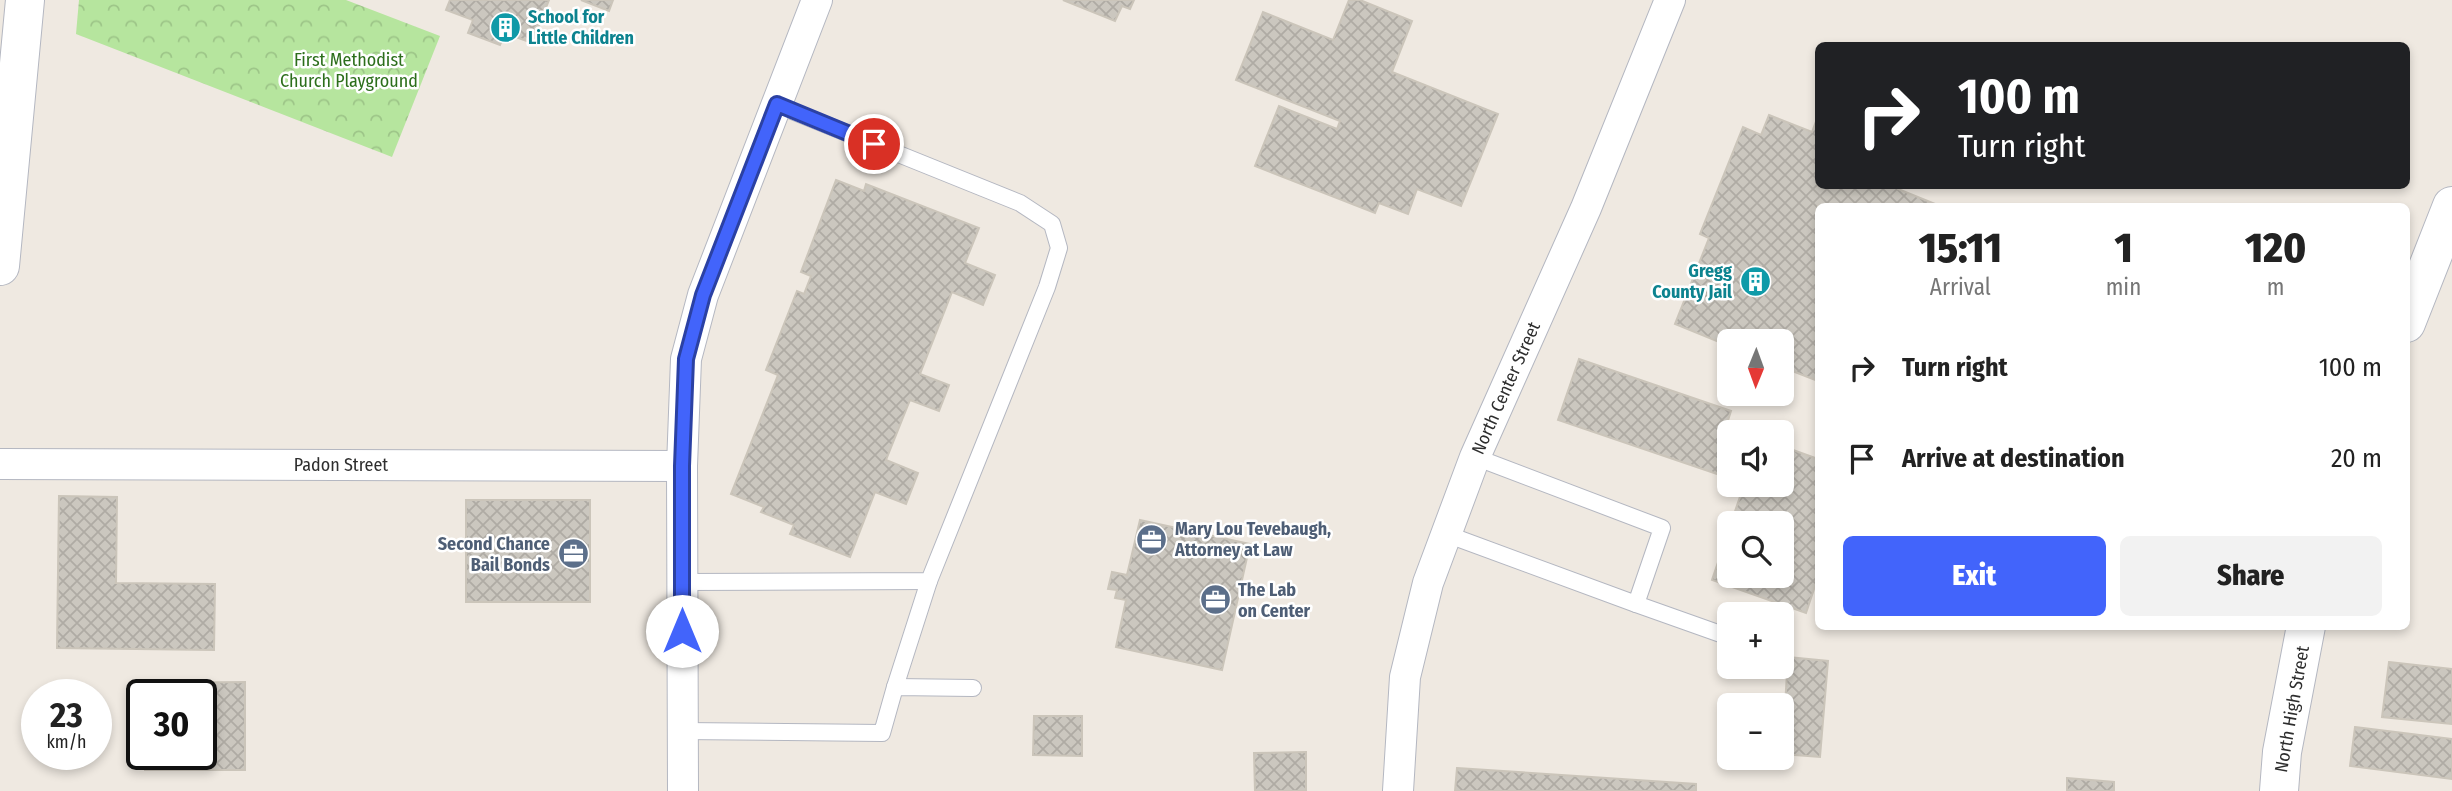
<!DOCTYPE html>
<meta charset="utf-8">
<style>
body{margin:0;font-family:"Fira Sans Condensed",sans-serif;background:#f2f2f2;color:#222;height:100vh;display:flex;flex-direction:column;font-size:26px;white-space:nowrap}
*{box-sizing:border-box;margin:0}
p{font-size:23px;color:#767676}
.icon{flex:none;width:38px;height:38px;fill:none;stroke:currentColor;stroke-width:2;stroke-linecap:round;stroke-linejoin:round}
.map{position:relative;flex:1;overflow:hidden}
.details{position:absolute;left:1815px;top:203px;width:595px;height:427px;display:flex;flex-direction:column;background:#fff;border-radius:10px;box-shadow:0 4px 10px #0003}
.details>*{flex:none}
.banner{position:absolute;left:1815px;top:42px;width:595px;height:147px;border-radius:10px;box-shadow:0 4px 10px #0003;background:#202124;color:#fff;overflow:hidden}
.needle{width:46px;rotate:181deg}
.fabs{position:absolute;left:1717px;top:329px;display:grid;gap:14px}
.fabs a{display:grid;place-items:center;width:77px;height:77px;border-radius:10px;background:#fff;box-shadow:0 4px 10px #0003;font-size:35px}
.speed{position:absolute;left:21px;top:679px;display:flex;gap:14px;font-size:35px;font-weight:700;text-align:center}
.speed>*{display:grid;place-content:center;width:91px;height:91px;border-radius:50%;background:#fff;box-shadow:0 4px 10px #0003;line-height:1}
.speed small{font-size:18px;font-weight:400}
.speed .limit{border:4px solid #111;border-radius:10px;background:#fff;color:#111}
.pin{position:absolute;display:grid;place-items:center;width:60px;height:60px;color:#fff;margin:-30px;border:4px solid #fff;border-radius:50%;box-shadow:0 2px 7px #0007}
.me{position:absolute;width:77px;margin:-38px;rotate:0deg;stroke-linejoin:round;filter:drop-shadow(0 0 5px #0008)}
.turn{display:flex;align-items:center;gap:24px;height:147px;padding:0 28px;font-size:32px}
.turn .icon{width:91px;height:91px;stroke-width:2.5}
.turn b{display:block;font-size:49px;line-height:60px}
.eta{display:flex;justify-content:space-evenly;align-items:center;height:119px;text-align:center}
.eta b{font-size:42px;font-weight:800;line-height:49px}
.action{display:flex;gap:14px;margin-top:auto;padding:14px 28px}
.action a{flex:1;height:80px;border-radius:10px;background:#4264fb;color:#fff;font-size:28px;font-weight:800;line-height:80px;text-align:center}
.action a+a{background:#f2f2f2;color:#222}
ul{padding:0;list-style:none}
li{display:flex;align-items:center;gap:21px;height:91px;padding:0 28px}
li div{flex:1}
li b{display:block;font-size:26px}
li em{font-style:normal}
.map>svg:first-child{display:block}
.forest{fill:url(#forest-crowns)}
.building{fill:url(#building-cross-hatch);stroke:#cbc5ba;stroke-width:2}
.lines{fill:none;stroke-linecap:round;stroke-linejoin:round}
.lane-casing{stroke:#b4b7c1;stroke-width:18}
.street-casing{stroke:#b4b7c1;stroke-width:32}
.secondary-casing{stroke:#b4b7c1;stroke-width:40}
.lane{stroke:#fff;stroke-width:16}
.street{stroke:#fff;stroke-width:30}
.secondary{stroke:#fff;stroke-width:38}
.route-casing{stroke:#2b41a3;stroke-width:18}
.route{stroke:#4264fb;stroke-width:12}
.labels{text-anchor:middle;stroke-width:5;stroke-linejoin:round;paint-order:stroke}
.culture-label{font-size:18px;font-weight:bold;fill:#0d838f;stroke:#fff;text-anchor:start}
.park-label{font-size:18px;fill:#2c6e1b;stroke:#fff}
.street-label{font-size:18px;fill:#2e2e2e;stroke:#fff}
.service-label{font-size:18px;font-weight:bold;fill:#4e5e75;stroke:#fff;text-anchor:start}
</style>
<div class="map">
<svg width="2452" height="791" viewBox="0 0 2452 791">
<defs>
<pattern id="forest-crowns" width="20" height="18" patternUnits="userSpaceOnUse" patternTransform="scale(1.75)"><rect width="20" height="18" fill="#b6e59e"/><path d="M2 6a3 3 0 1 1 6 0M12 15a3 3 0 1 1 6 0" fill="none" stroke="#9dc588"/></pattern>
<pattern id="building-cross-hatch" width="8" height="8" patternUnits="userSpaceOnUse" patternTransform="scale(1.75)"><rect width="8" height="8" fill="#cbc7bf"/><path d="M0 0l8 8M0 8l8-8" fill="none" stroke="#afaba4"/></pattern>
</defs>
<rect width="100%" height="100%" fill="#efe9e1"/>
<path class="forest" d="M79,0H346L440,36L392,157L76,34Z"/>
<g class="building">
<path d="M450,0H549L532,43L505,33L500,45L468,33L473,20L446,10Z"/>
<path d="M581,0H613L609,11Z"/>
<path d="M1063,0H1134L1130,9L1122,6L1115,21Z"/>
<path d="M1349,0H1360L1412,21L1392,72L1498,114L1461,206L1417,189L1408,214L1379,203L1375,213L1255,166L1279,106L1337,129L1340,121L1236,80L1263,12L1333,40Z"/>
<path d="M1769,115L1812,132L1818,116V186H1899L1898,189L1940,206H1818V381L1782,367V341H1729V346L1675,324L1709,238L1700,234L1743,127L1761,135Z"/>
<path d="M836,180L864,191L866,184L979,228L965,263L995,275L983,305L952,292L920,374L949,385L939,411L910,400L886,460L918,473L906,504L875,492L850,557L790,534L794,525L761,512L764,507L731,494L778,375L766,370L797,291L804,294L811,276L801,272Z"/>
<path d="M1579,359L1731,411L1726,427L1740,432H1729V478L1558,420Z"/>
<path d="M1782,446L1818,459V577L1806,613L1712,580L1729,530V576H1782V523H1731L1744,485H1782Z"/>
<path d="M59,496L117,497L116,583L215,584L214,650L57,648Z"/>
<rect x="466" y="500" width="124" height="102"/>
<path d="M1140,520L1250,544L1222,670L1116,647L1126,600L1115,598L1117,590L1108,589L1112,572L1127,575Z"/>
<path d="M1788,657L1828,661L1820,757L1782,754Z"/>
<path d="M2389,662L2452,669V724L2382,717Z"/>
<path d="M245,682V770H145V757L140,756V742H128V714H139L138,696H142V754H201V695H142L143,683Z"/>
<path d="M1034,716H1082V756L1033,755Z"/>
<path d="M2355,727L2452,739V779L2350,766Z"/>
<path d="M1306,752V791H1255L1254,753Z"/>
<path d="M1457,768L1696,784V791H1455Z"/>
<path d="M2067,778L2114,782V791H2067Z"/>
</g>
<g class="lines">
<defs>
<g id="lane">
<path d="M1446,534L1636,604L1662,528L1475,457"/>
<path d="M682,582L929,581L1047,287L1059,248L1052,224L1020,203L777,105"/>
<path d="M1636,604L1729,637"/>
<path d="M895,687L929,581"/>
<path d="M682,731L882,733L895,687L973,688"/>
</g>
<g id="street">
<path d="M0,464L682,466"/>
<path d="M683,791L682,466L686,359L703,295L817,0"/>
<path d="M1398,791L1405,677L1428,583L1475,457L1586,208L1670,0"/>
</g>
<g id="secondary">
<path d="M0,266L25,0"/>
<path d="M2406,323L2452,206"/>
<path d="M2279,791L2282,752L2306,626"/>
</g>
</defs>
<use href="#lane" class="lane-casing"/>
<use href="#street" class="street-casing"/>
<use href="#secondary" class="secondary-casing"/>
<use href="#lane" class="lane"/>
<use href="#street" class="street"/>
<use href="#secondary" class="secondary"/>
</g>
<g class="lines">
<defs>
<path id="route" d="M682,631V466L686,359L703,295L777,104L874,144"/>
</defs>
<use href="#route" class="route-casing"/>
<use href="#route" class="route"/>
</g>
<defs>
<symbol id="building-disc" viewBox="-11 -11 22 22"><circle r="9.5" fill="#0f9aa8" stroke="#fff"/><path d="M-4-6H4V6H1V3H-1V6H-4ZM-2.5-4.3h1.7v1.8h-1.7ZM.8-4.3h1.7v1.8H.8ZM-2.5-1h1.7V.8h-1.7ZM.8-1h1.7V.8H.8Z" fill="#fff"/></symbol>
<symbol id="office-disc" viewBox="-11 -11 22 22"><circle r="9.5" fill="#5c6f8a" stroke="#fff"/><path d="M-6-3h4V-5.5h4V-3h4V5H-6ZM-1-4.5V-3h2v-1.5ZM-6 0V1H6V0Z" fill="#fff"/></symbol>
</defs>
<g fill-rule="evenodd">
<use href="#building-disc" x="488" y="10" width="35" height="35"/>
<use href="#building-disc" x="1738" y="264" width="35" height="35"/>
<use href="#office-disc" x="1134" y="522" width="35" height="35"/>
<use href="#office-disc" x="556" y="536" width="35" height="35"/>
<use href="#office-disc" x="1198" y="582" width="35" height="35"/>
</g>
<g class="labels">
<g class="culture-label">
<text x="528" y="23">School for<tspan x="528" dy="21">Little Children</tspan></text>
<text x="1732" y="277" text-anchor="end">Gregg<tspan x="1732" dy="21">County Jail</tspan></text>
</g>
<g class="park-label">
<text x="349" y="66">First Methodist<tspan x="349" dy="21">Church Playground</tspan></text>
</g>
<g class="street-label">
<text transform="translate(1506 388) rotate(-66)" y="6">North Center Street</text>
<text x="341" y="471">Padon Street</text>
<text transform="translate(2292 709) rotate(-80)" y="6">North High Street</text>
</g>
<g class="service-label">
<text x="1175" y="535">Mary Lou Tevebaugh,<tspan x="1175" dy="21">Attorney at Law</tspan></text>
<text x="550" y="550" text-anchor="end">Second Chance<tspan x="550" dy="21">Bail Bonds</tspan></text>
<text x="1238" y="596">The Lab<tspan x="1238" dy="21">on Center</tspan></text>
</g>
</g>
</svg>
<div class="fabs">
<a><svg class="needle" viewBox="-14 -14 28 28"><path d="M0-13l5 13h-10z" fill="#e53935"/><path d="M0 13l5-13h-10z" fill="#767676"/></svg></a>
<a><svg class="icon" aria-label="sound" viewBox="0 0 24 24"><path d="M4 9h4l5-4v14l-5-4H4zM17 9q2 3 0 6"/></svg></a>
<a><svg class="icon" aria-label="search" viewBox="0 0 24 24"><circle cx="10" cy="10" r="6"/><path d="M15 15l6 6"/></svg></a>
<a>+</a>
<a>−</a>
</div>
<div class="speed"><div>23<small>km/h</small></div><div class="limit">30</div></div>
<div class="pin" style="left:874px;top:144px;background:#d93025"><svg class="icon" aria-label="arrive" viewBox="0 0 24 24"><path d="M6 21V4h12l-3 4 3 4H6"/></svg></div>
<svg class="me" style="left:682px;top:631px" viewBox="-20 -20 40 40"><circle r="19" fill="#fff"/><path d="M0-13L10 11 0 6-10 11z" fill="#4264fb"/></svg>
<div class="banner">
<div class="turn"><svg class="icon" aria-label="right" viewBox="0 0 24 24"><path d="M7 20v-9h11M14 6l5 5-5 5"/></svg><div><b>100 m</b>Turn right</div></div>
</div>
<section class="details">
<div class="eta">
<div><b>15:11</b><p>Arrival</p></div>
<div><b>1</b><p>min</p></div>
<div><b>120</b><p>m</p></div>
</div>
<ul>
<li><svg class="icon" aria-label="right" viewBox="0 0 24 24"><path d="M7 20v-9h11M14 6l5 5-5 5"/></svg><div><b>Turn right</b></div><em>100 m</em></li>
<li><svg class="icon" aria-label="arrive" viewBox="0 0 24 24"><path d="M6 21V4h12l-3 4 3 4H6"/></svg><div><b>Arrive at destination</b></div><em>20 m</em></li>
</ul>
<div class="action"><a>Exit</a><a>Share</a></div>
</section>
</div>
